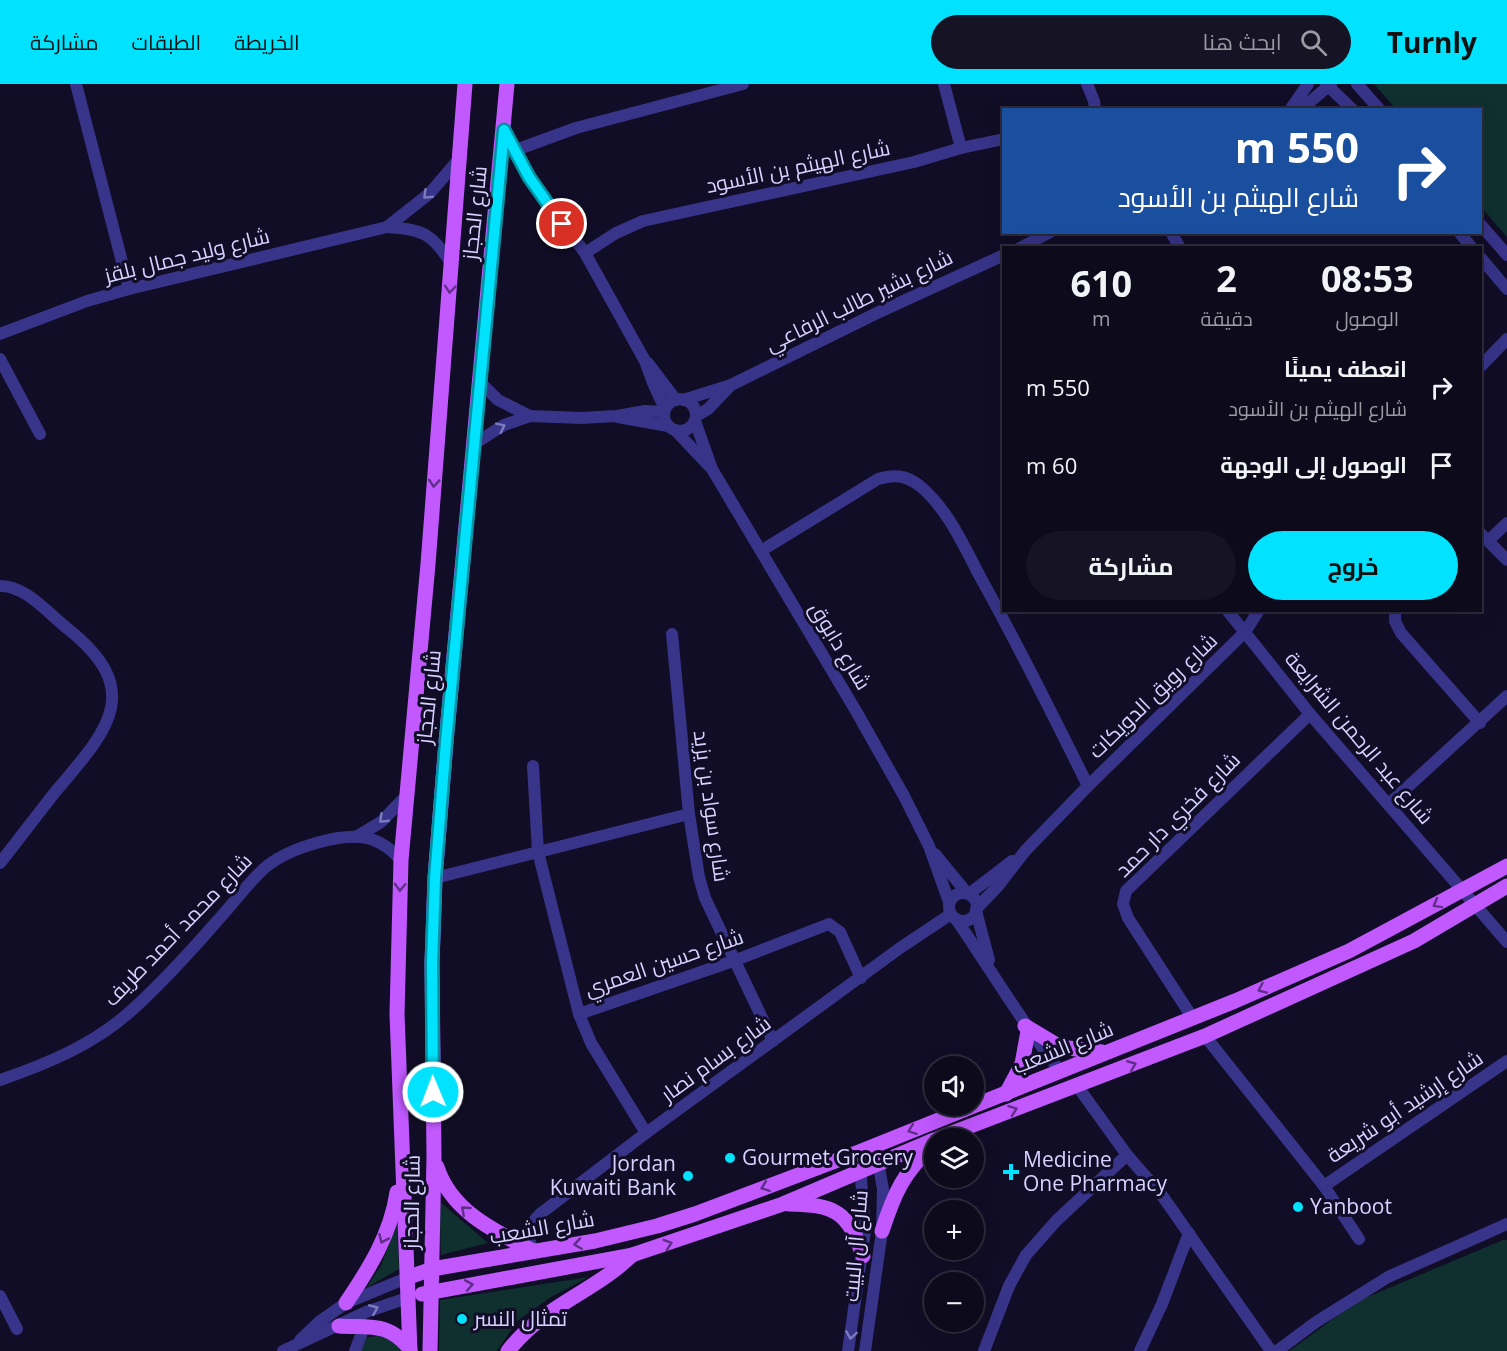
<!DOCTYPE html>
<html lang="ar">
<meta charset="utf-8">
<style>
body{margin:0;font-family:"Open Sans",Cairo,sans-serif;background:#161325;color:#f1f3f6;direction:rtl;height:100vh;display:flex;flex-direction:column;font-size:22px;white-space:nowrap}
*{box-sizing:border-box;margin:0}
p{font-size:20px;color:#9a9aa3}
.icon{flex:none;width:33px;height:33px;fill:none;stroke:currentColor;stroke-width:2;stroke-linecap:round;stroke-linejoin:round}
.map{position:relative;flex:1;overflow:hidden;direction:ltr}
.panel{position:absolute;left:1002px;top:162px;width:480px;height:366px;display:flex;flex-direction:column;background:#0d0a1c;border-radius:0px;box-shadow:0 6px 24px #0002,0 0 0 2px #2d2b3b;direction:rtl}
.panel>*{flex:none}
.hud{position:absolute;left:1002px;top:24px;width:480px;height:126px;border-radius:0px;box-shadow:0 6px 24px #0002,0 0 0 2px #2d2b3b;direction:rtl;background:#1a4fa0;color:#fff;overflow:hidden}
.controls{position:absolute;left:924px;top:972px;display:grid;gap:12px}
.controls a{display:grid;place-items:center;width:60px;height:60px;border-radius:50%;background:#0d0a1c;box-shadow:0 6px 24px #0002,0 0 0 2px #2d2b3b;font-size:30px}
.pin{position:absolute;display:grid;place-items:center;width:51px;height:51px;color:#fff;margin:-26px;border:3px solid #fff;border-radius:50%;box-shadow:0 2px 6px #0007}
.me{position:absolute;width:66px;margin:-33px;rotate:359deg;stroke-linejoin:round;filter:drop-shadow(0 0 4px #0008)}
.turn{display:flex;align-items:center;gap:21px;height:126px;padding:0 24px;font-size:27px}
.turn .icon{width:78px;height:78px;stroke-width:2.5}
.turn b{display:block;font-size:42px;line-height:51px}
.eta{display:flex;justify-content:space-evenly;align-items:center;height:102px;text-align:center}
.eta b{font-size:36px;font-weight:700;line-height:42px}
.cta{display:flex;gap:12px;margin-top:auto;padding:12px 24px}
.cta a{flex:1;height:69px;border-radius:36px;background:#00e2fd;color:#111;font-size:24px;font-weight:700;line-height:69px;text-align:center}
.cta a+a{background:#161325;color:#f1f3f6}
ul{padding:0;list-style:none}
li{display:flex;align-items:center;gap:18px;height:78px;padding:0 24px}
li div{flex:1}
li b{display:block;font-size:22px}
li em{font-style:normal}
header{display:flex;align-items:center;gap:36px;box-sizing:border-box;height:84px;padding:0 30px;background:#00e2fd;color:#111}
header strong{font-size:28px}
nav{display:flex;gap:33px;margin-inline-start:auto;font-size:21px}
.search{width:420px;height:54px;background:#161325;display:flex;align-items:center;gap:15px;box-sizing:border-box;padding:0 21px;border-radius:33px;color:#9a9aa3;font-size:22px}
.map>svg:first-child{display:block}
.green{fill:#0f302f}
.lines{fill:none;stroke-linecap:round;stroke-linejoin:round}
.minor{stroke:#373489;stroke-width:12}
.major{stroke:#c159ff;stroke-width:15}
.oneway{stroke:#7f7bbe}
.oneway2{stroke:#602f88}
.route-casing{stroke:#0093a4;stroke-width:15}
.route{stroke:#00e2fd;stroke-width:10}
.poi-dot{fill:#00e2fd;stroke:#110d26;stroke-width:2}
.labels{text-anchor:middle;stroke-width:6;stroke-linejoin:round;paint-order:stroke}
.street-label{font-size:21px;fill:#d7d2ff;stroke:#110d26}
.poi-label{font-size:21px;fill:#d7d2ff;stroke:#110d26;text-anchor:start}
</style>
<header>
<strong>Turnly</strong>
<div class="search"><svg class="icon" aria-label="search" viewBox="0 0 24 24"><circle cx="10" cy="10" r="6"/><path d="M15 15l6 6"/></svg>ابحث هنا</div>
<nav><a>الخريطة</a><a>الطبقات</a><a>مشاركة</a></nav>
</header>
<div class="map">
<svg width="1507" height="1267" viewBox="0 0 1507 1267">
<rect width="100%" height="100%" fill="#110d26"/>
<g class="green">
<path d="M1374,0H1507V153L1481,123L1480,26L1396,25Z"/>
<path d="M439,1117L488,1159L441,1171Z"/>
<path d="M397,1138L399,1185L366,1204L381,1182Z"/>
<path d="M1503,1156H1507V1267H1289L1358,1217Z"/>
<path d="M589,1193L551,1213L517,1237L497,1267H439L440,1216Z"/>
<path d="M378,1252L393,1256L401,1267H356L362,1254Z"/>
</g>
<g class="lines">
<g class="minor">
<path d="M76,0L129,205"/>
<path d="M944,0L961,64"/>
<path d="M1087,0L1094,17L1095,26"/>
<path d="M1326,0L1353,26"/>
<path d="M1357,0L1380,26"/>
<path d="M1290,26L1308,0"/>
<path d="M1294,26L1311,17L1331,0"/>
<path d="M504,46L529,93L585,169L645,277L653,299L665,325"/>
<path d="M513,67L576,44L743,0"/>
<path d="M1480,140L1507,171"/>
<path d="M387,143L430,109L460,74"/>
<path d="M1171,148L1180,164"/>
<path d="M1459,148L1472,164"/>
<path d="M1020,164L1050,148"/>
<path d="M585,169L616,149L643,137L914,78L961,64L1004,55"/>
<path d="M1480,173L1507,205"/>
<path d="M0,250L87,217L129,205L387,143C423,145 433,150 452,181"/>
<path d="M0,275L40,350"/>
<path d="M648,279L676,316"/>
<path d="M1480,283L1507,255"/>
<path d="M480,298L498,316L530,332"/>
<circle cx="680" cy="331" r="16"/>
<path d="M683,316L731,301L877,229L1004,171"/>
<path d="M696,332L708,325L730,302"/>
<path d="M618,333L668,342"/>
<path d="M695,337L712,385L856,627L904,712L929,762L949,818"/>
<path d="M676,347L709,382"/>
<path d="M474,360L504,341L530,332L581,334L617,332L645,327L664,328"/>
<path d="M1480,449L1507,476"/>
<path d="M1489,456L1507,439"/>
<path d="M761,467L878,395C894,390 906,391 920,402C949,426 965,465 983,498C1020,565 1054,633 1088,702"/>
<path d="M0,502C25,501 49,530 68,545C146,607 107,647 56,707C37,731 19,755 0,779"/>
<path d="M1227,526L1310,630L1507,858"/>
<path d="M1395,526V537L1401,549L1480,639"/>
<path d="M672,550L689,730L699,793L705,814L773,957"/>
<path d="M533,682L538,768L579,930L591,959L646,1049"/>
<path d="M1389,720L1507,612"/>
<path d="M356,753L381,738L407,711"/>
<path d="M935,770L967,809"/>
<path d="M435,794L689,730"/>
<circle cx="963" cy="823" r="14"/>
<path d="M969,810L1012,777"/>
<path d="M976,825L998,802L1025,767L1088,702L1245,548L1259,526"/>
<path d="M976,827L989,876"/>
<path d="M956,835C991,886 1022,939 1060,987"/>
<path d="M579,930L736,876L829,840L840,848L861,894"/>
<path d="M1192,933L1128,834L1123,820L1126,807L1310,630"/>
<path d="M1205,952L1324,1102L1359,1155"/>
<path d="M0,996C47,980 95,960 132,926C163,898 191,867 218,836C234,819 249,797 267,782C290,764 343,747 371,755C383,759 393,767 401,776"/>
<path d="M1078,1003L1127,1071L1161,1110L1271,1267"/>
<path d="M1324,1102L1507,977"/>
<path d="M533,1167C526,1151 528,1142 540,1130L646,1049L900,864L951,830"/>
<path d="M0,1212L17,1245"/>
<path d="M300,1256L319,1238L346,1219L409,1193"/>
<path d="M283,1267L366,1228L410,1213"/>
<path d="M355,1267L364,1243"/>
<path d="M848,1267L865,1147L859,1068"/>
<path d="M865,1267L882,1147L883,1105L875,1061"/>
<path d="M984,1267L1009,1202L1026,1171L1057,1136L1127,1071"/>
<path d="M1140,1267L1162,1220L1189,1149"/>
<path d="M1277,1267L1316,1238L1388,1193L1507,1140"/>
</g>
<g class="major">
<path d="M1025,942L1060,963L1102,968"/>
<path d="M1006,1010L1022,980L1028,947"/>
<path d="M939,1054L1205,952L1414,857L1507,802"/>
<path d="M437,1083C451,1127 494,1147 533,1167"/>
<path d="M789,1120C835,1121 848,1127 863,1172"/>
<path d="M882,1147C893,1113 904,1085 934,1062"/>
<path d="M409,1193L432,1185L595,1157L657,1142L695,1130L859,1068L1235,917L1349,867L1507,782"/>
<path d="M422,1210L632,1171L783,1120L934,1056"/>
<path d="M346,1219C369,1185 391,1150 397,1108"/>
<path d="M339,1242C371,1244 388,1238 410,1265"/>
<path d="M410,1267L397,930L401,776L428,480L465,0"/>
<path d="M430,1267L434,1073L432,879L435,794L446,658L507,0"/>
<path d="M508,1267C544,1221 593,1209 632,1171"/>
</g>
</g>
<defs><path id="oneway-chevron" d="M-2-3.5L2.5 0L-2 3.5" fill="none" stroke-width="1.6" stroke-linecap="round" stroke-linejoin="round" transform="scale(1.5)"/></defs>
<g class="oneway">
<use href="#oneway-chevron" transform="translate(427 111) rotate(136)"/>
<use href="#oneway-chevron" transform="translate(501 343) rotate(-26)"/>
<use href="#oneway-chevron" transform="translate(383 735) rotate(136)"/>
<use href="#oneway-chevron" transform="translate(374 1225) rotate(-23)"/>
<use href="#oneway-chevron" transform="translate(851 1251) rotate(99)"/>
</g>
<g class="oneway2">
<use href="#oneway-chevron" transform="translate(450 205) rotate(95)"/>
<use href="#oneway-chevron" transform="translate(434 399) rotate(94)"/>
<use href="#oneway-chevron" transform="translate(400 803) rotate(92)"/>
<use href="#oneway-chevron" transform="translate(1437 820) rotate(151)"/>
<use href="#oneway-chevron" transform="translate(1262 905) rotate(156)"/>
<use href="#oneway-chevron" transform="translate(1132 981) rotate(-22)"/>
<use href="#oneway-chevron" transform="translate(1013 1026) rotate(-20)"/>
<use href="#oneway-chevron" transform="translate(912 1046) rotate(159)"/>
<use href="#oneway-chevron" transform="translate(765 1103) rotate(159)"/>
<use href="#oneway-chevron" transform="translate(465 1126) rotate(-139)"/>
<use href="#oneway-chevron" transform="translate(383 1155) rotate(114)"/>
<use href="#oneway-chevron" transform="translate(578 1160) rotate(171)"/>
<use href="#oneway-chevron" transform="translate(668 1160) rotate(-18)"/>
<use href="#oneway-chevron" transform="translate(469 1201) rotate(-10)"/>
</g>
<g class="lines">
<defs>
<path id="route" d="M433,1008L432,879L435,794L446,658L504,46L529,93L562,140"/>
</defs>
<use href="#route" class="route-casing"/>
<use href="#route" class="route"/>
</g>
<g class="poi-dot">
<circle cx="730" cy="1074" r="6"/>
<path d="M1008 1079h6v6h6v6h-6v6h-6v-6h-6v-6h6z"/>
<circle cx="688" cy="1092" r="6"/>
<circle cx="1298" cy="1123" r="6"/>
<circle cx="462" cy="1235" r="6"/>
</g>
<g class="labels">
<g class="street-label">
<text transform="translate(798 83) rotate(-12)" y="7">شارع الهيثم بن الأسود</text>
<text transform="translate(475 129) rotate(-84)" y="7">شارع الحجاز</text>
<text transform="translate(187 172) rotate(-14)" y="7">شارع وليد جمال بلقز</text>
<text transform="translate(859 217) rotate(-26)" y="7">شارع بشير طالب الرفاعي</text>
<text transform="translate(840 562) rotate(59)" y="7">شارع دابوق</text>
<text transform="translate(1153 612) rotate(-44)" y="7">شارع رويق الدويكات</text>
<text transform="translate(429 613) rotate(-84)" y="7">شارع الحجاز</text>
<text transform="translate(1359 654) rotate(50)" y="7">شارع عبد الرحمن الشرايعة</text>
<text transform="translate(711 722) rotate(82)" y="7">شارع سواد بن يزيد</text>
<text transform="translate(1178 731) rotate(-45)" y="7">شارع فخري دار حمد</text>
<text transform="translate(178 846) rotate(-46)" y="7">شارع محمد أحمد طريف</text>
<text transform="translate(664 879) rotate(-19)" y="7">شارع حسين العمري</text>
<text transform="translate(1063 964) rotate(-22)" y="7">شارع الشعب</text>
<text transform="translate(716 975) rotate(-36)" y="7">شارع بسام نصار</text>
<text transform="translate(1405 1023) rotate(-34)" y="7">شارع إرشيد أبو شريعة</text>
<text transform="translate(412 1118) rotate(-89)" y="7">شارع الحجاز</text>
<text transform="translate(542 1144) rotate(-10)" y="7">شارع الشعب</text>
<text transform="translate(856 1162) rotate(-85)" y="7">شارع آل البيت</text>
</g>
<g class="poi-label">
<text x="742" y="1081">Gourmet Grocery</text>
<text x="1023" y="1083">Medicine<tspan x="1023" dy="24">One Pharmacy</tspan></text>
<text x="676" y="1087" text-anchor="end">Jordan<tspan x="676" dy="24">Kuwaiti Bank</tspan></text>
<text x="1310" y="1130">Yanboot</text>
<text x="474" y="1242">تمثال النسر</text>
</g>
</g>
</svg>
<div class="controls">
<a><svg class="icon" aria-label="sound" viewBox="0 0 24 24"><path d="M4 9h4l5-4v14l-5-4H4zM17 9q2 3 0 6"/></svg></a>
<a><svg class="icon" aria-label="layers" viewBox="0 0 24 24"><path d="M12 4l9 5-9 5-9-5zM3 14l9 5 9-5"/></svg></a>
<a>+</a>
<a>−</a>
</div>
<div class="pin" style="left:562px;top:140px;background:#d93025"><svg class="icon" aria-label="arrive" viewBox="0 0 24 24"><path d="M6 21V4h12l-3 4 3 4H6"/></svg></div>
<svg class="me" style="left:433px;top:1008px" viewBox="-20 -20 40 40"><circle r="17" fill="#00e2fd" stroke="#fff" stroke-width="3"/><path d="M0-11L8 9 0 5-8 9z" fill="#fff"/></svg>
<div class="hud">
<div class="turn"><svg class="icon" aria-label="right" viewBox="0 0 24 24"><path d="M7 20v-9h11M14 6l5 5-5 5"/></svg><div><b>550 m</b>شارع الهيثم بن الأسود</div></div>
</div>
<section class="panel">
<div class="eta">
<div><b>08:53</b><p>الوصول</p></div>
<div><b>2</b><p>دقيقة</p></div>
<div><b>610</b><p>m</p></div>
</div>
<ul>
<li><svg class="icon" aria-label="right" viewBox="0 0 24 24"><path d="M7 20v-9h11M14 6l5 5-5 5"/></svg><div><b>انعطف يمينًا</b><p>شارع الهيثم بن الأسود</p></div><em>550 m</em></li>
<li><svg class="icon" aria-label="arrive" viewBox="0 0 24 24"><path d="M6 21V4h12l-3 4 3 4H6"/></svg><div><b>الوصول إلى الوجهة</b></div><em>60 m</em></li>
</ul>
<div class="cta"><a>خروج</a><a>مشاركة</a></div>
</section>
</div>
